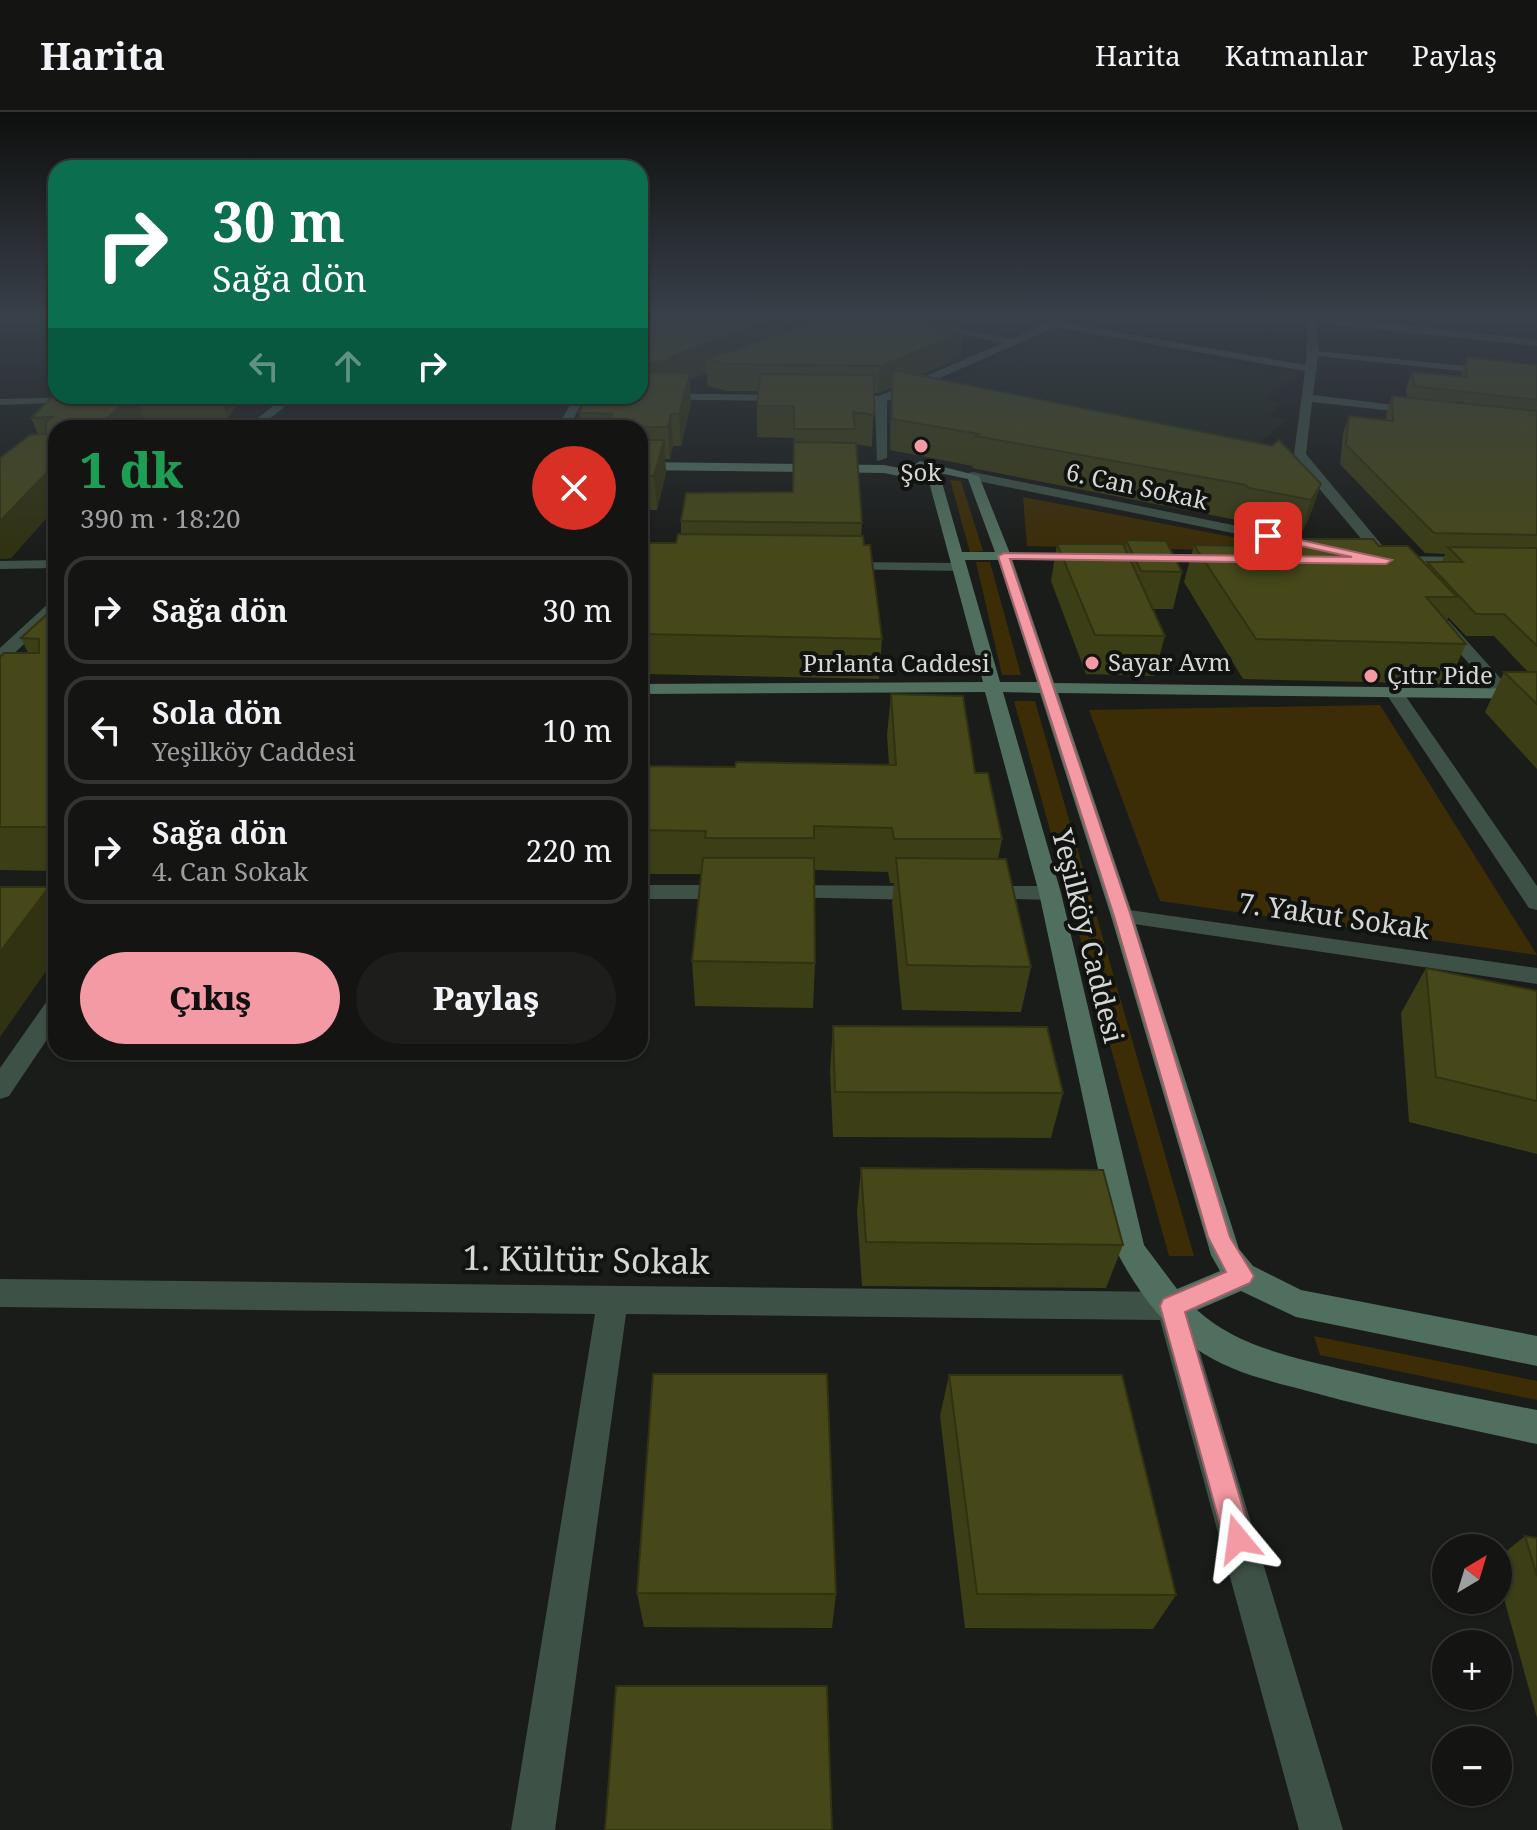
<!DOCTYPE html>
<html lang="tr">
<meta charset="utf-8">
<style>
body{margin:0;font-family:"Noto Serif",serif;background:#1d1e1c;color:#f1f3f6;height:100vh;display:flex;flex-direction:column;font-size:30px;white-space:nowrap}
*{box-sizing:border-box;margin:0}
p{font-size:26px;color:#9d9fa0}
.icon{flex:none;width:44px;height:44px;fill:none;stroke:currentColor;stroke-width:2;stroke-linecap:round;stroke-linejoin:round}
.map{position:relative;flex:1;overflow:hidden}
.details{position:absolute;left:48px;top:308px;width:600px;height:640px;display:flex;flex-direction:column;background:#141513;border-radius:24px;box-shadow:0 2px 6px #0004,0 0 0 2px #333433}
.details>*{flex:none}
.guide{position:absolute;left:48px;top:48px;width:600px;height:244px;border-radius:24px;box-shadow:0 2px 6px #0004,0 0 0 2px #333433;background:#0b6e4f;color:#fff;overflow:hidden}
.needle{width:52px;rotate:38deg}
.controls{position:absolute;left:1432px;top:1422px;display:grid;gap:16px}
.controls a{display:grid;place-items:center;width:80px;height:80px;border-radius:50%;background:#141513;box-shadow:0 2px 6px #0004,0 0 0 2px #333433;font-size:40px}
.pin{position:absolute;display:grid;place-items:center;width:68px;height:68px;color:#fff;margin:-34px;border-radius:16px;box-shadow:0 4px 12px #0006}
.me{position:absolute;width:88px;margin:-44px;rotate:344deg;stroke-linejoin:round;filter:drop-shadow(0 0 6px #0008)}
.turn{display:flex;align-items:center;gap:28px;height:168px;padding:0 32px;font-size:36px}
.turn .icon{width:104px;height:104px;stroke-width:2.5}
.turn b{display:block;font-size:56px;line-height:68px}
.lanes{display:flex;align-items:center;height:76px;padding:0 32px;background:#0003;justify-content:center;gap:40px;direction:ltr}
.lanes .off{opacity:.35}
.round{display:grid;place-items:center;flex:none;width:84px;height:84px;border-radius:42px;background:#1d1e1c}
.overview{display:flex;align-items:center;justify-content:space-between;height:136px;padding:0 32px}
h1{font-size:48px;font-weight:800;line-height:60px;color:#1e9e55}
.cta{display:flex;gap:16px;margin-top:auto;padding:16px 32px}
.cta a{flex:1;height:92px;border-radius:48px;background:#f49aa4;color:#111;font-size:32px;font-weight:800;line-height:92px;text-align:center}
.cta a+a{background:#1d1e1c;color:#f1f3f6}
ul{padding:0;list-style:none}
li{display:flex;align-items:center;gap:24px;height:108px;margin:0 16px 12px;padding:0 16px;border:4px solid #333433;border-radius:24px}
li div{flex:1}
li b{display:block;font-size:30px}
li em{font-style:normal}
header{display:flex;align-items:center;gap:48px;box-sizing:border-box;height:112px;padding:0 40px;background:#141513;border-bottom:2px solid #333433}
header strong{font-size:38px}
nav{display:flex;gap:44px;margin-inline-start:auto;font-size:28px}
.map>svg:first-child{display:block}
.built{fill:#20251d}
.green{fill:#3c2d06}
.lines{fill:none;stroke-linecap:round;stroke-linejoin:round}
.street{fill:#3e5146;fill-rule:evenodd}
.secondary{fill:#516f5e;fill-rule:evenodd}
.wall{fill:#3c3e16}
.shaded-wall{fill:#313212}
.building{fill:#46481a;stroke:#313212;stroke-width:2}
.route{fill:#f49aa4;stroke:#9f646b;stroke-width:2}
.poi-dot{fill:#f49aa4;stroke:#111310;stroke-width:3}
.labels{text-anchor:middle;stroke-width:8;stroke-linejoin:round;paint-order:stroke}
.far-poi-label{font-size:24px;fill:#d6d7d5;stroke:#111310;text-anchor:start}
.far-street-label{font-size:24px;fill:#d6d7d5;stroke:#111310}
.street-label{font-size:28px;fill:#d6d7d5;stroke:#111310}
.near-street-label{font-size:34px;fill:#d6d7d5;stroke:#111310}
</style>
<header>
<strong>Harita</strong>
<nav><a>Harita</a><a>Katmanlar</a><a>Paylaş</a></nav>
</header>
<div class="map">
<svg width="1537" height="1718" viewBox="0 0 1537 1718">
<rect width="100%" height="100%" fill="#1a1c19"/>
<path class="built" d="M1055,219L1298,263L1265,287L1281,291L1269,304L1287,308L1251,337L943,271Z"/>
<g class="green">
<path d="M950,368L961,369L983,439L970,440Z"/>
<path d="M1023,385L1264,431L1262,439L1027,434Z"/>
<path d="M976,450H990L1021,563H1002Z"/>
<path d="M1014,589H1035L1194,1144H1169Z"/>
<path d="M1380,593L1537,843L1160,789L1089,598Z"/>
<path d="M1314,1224L1537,1269V1288L1320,1243Z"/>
</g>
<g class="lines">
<g class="street">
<path d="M870,203H888L1012,227L1062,203H1072L1063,211L1306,253L1308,203L1537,228V234L1317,211L1318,239L1537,261V267L1318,244L1313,283L1420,296L1426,299L1420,302L1312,290L1306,342L1391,444L1537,446V454H1384L1307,362L1294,342L1305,259L1056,215L887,289V346L877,349L875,290L841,289L837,288V284H879L1003,231Z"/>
<path d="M640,281L788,283L793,286L788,289L627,287L622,284H640Z"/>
<path d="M286,284H298L258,316H245Z"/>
<path d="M575,284H585L569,316H557Z"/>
<path d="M86,285L87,287L82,290L0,293V287Z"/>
<path d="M973,360L1311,429L1318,433L1311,437L968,367V361Z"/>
<path d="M1004,440L1087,441L1094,445L1087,449L999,447V441Z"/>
<path d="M1143,442H1223L1230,446L1223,450L1138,449V443Z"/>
<path d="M56,448V456L0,457V449Z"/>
<path d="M842,450L960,451L967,455L960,459L837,457V451Z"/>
<path d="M56,488V502L6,549L0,550V536L50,490Z"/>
<path d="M1443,507L1449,509L1511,578L1514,582L1511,586H1499L1437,515V509Z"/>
<path d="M1394,575L1400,576L1537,774V798L1529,796L1385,580Z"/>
<path d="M640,773H731L739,775L742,780L739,785L731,787H640Z"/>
<path d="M784,773L923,774L931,776L934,781L931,786L923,788L776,785L773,780L776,775Z"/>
<path d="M984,774H1050L1058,776L1061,781L1058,786L1050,788L976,786L973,781L976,776Z"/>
<path d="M1122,797L1537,856V872L1114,809L1111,804L1114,799Z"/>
<path d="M56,886V914L9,984L0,987V956L47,889Z"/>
<path d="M0,1167L1172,1180L1183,1184L1343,1718H1299L1160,1208L626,1202L555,1718H511L595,1202L0,1195Z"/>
</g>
<path class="secondary" d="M920,349L979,364L1011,444L1054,571L1537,577V587L1058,581L1133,804L1239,1137L1253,1154L1301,1178L1537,1224V1254L1296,1205L1241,1179L1197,1198C1239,1236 1296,1246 1350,1259C1412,1274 1474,1286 1537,1298V1332C1463,1316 1388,1301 1315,1281C1274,1270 1230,1261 1195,1236C1161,1212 1133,1173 1115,1136L1039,781L985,580L640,582V572L983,570L929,370L884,361L640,358V350L884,353L935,363L941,367L962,440H995L968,367L916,356L914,353ZM965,448H998L1037,570H1000ZM1003,580L1040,581L1111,804L1211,1143L1220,1159L1177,1177L1144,1133L1061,781Z"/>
</g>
<g class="wall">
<path d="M640,203H866L960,246L920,263L1321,372L1309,406L1300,424L1292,422L1291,427L1379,434L1426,453L1427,450H1442L1445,442L1425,441L1340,352L1343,322L1349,304L1386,308V302L1392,284L1407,286L1406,277L1412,260L1460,265L1467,245L1537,253V657L1485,600L1504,560H1528L1494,524H1466L1448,505L1447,509L1466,532L1448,572L1243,567L1184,470L1194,433L1276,434L1281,420L1239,411L1237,408L972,356L973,354L890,338L891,276L878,281H874L872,335L856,332L862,411L861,424L882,527L879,567L646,562L645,566H640V431H676L681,422V409L793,380L794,326L757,325V294L758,279H727L708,274L707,261L690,267L691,291L681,334H673L670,347H665L666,361L657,398H640V316H581L579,301Z"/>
<path d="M56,284H243L228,306L144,309L137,316H56V395L11,446L0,447V346L38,322L31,306Z"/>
<path d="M1126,428L1182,460L1173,497H1152L1165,524L1154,564L1086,562L1051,469L1057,432L1125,436Z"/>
<path d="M56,494V759L0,758V545L28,541L21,526Z"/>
<path d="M891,582L975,661L1002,727L998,747L1031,855L1021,900L902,898L892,791L894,771H890L888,760L814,758L815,851L813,896L695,894L692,849L701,762H640V654L735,655L889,653L887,623Z"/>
<path d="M1426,856L1537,879V1042L1409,1010L1401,901Z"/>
<path d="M833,914L1063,981L1051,1026L833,1025L830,959Z"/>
<path d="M861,1056L1123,1133L1106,1176L862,1174L857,1100Z"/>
<path d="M949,1263L1176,1483L1153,1517L965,1516L940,1304Z"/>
<path d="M1525,1424L1537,1426V1606L1498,1465V1446Z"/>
<path d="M637,1481L836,1482L832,1516L644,1515Z"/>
</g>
<g class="shaded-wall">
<path d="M789,203H848L783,232V205Z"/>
<path d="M762,212V240L707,247V261L690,267L691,291L681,334L679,302L640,281V251L670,245Z"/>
<path d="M963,221L960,246L892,275V261L891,276L878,281L880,254Z"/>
<path d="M132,284H136L144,309L137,316H96Z"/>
<path d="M221,284H243L228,306Z"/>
<path d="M671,302L673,334L670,347L668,315Z"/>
<path d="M664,328L666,361L657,398L654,364Z"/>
<path d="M56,351V395L11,446L0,447V409Z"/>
<path d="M1321,372L1309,406L1300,424L1311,388Z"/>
<path d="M643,522L646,562L645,566L642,526Z"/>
<path d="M49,775L56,788V845L0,925V840Z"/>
</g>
<g class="building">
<path d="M640,203H714L762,212L670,245L668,249L640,251Z"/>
<path d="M830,203H866L963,221L880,254L726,252L707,247Z"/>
<path d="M1467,245L1537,253V288L1414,274L1412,260L1466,265Z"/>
<path d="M898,259L1272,334L1279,328L1321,372L1311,388L1249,376L1246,373L976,324L979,322L892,307V261Z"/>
<path d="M640,260L690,261L679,302H671L668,315L607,316L612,302L579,301L587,284H640Z"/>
<path d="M760,262L874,263V303L853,300L855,317H794V294H757Z"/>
<path d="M56,281V284H132L96,316H56V351L0,409V346L30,323L46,322V310L52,305L31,306Z"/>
<path d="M1392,284L1537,299V423L1434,421L1346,333L1349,304L1393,309Z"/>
<path d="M640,328H664L654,364H640Z"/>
<path d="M794,330L856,331L862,411L681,409L686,381L793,380Z"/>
<path d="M1281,418H1293L1288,427H1373L1379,434H1408L1457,485H1426L1466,532L1256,527L1194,433L1294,435Z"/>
<path d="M678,422L863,424L864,433H870L882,527L643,522L642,526H640V431H676Z"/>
<path d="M1126,428L1166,429L1182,460L1141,459Z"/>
<path d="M1057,432H1123L1165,524L1095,523Z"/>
<path d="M1448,435L1537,436V534L1504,502H1476L1427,450H1463Z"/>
<path d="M56,494V715H0V545L4,541H39V527L21,526Z"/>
<path d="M1504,560H1537V592Z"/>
<path d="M891,582L963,584L975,661H988L1002,727H894L892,716L814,714V726H705L706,719L640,718V654L735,655L736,650L896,653Z"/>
<path d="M703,746H814L815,851L692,849Z"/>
<path d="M896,746L1006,747L1031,855L907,853Z"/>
<path d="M0,775H49L0,840Z"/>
<path d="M1426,856L1537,879V989L1436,965Z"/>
<path d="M833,914L1047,915L1063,981L835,980Z"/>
<path d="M861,1056L1103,1058L1123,1133L866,1130Z"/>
<path d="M653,1262H827L836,1482L637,1481Z"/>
<path d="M949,1263H1122L1176,1483L977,1482Z"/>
<path d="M1525,1424L1537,1426V1464Z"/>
<path d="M616,1574H827L832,1718H605Z"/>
</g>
<linearGradient id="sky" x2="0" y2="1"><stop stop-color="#0e0f0e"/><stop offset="0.46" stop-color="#384049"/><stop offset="1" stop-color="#384049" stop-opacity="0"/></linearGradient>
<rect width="1537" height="443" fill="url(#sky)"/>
<path class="route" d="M1268,421L1392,448L1386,452L1010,447L1131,804L1230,1125L1254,1164L1250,1171L1185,1200L1252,1427L1248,1437L1238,1441L1228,1437L1224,1427L1160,1194L1163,1187L1226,1160L1208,1125L1114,804L998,444L1004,441L1352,445L1264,426L1263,424Z"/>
<g class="poi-dot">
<circle cx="921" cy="334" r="8"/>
<circle cx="1092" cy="551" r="8"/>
<circle cx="1371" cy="564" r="8"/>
</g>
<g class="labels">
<g class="far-poi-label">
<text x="921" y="369" text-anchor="middle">Şok</text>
<text x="1108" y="559">Sayar Avm</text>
<text x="1387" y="572">Çıtır Pide</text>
</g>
<g class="far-street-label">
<text transform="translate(1137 375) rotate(12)" y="8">6. Can Sokak</text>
<text x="896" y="560">Pırlanta Caddesi</text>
</g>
<g class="street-label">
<text transform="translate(1334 804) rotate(8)" y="10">7. Yakut Sokak</text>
<text transform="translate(1088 824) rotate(76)" y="10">Yeşilköy Caddesi</text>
</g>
<g class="near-street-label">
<text transform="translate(586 1148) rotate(1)" y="12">1. Kültür Sokak</text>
</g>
</g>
</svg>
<div class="controls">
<a><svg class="needle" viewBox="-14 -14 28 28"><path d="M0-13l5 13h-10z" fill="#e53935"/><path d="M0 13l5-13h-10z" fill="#9d9fa0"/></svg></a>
<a>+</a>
<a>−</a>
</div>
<div class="pin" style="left:1268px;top:424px;background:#d93025"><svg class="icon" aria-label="arrive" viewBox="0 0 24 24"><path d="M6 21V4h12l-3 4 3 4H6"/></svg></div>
<svg class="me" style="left:1238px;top:1427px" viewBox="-20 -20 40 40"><path d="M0-17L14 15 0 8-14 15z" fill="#f49aa4" stroke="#fff" stroke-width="4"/></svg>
<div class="guide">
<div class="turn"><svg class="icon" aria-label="right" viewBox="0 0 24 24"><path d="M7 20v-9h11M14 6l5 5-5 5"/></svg><div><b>30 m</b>Sağa dön</div></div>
<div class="lanes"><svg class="icon off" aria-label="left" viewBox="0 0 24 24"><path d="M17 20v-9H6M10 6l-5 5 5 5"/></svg><svg class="icon off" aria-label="ahead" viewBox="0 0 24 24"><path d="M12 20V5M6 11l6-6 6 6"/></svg><svg class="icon" aria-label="right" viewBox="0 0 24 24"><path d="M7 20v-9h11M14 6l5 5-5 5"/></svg></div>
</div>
<section class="details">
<div class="overview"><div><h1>1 dk</h1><p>390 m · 18:20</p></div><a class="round" style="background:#d93025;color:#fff"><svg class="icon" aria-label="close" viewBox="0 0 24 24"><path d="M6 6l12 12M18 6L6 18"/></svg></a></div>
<ul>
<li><svg class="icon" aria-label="right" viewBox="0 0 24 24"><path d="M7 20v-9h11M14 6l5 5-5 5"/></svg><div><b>Sağa dön</b></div><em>30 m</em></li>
<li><svg class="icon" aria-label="left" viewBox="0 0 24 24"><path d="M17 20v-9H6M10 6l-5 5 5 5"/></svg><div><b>Sola dön</b><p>Yeşilköy Caddesi</p></div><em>10 m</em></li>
<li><svg class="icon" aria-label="right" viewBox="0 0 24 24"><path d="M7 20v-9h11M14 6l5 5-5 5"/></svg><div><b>Sağa dön</b><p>4. Can Sokak</p></div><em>220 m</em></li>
</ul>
<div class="cta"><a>Çıkış</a><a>Paylaş</a></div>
</section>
</div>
